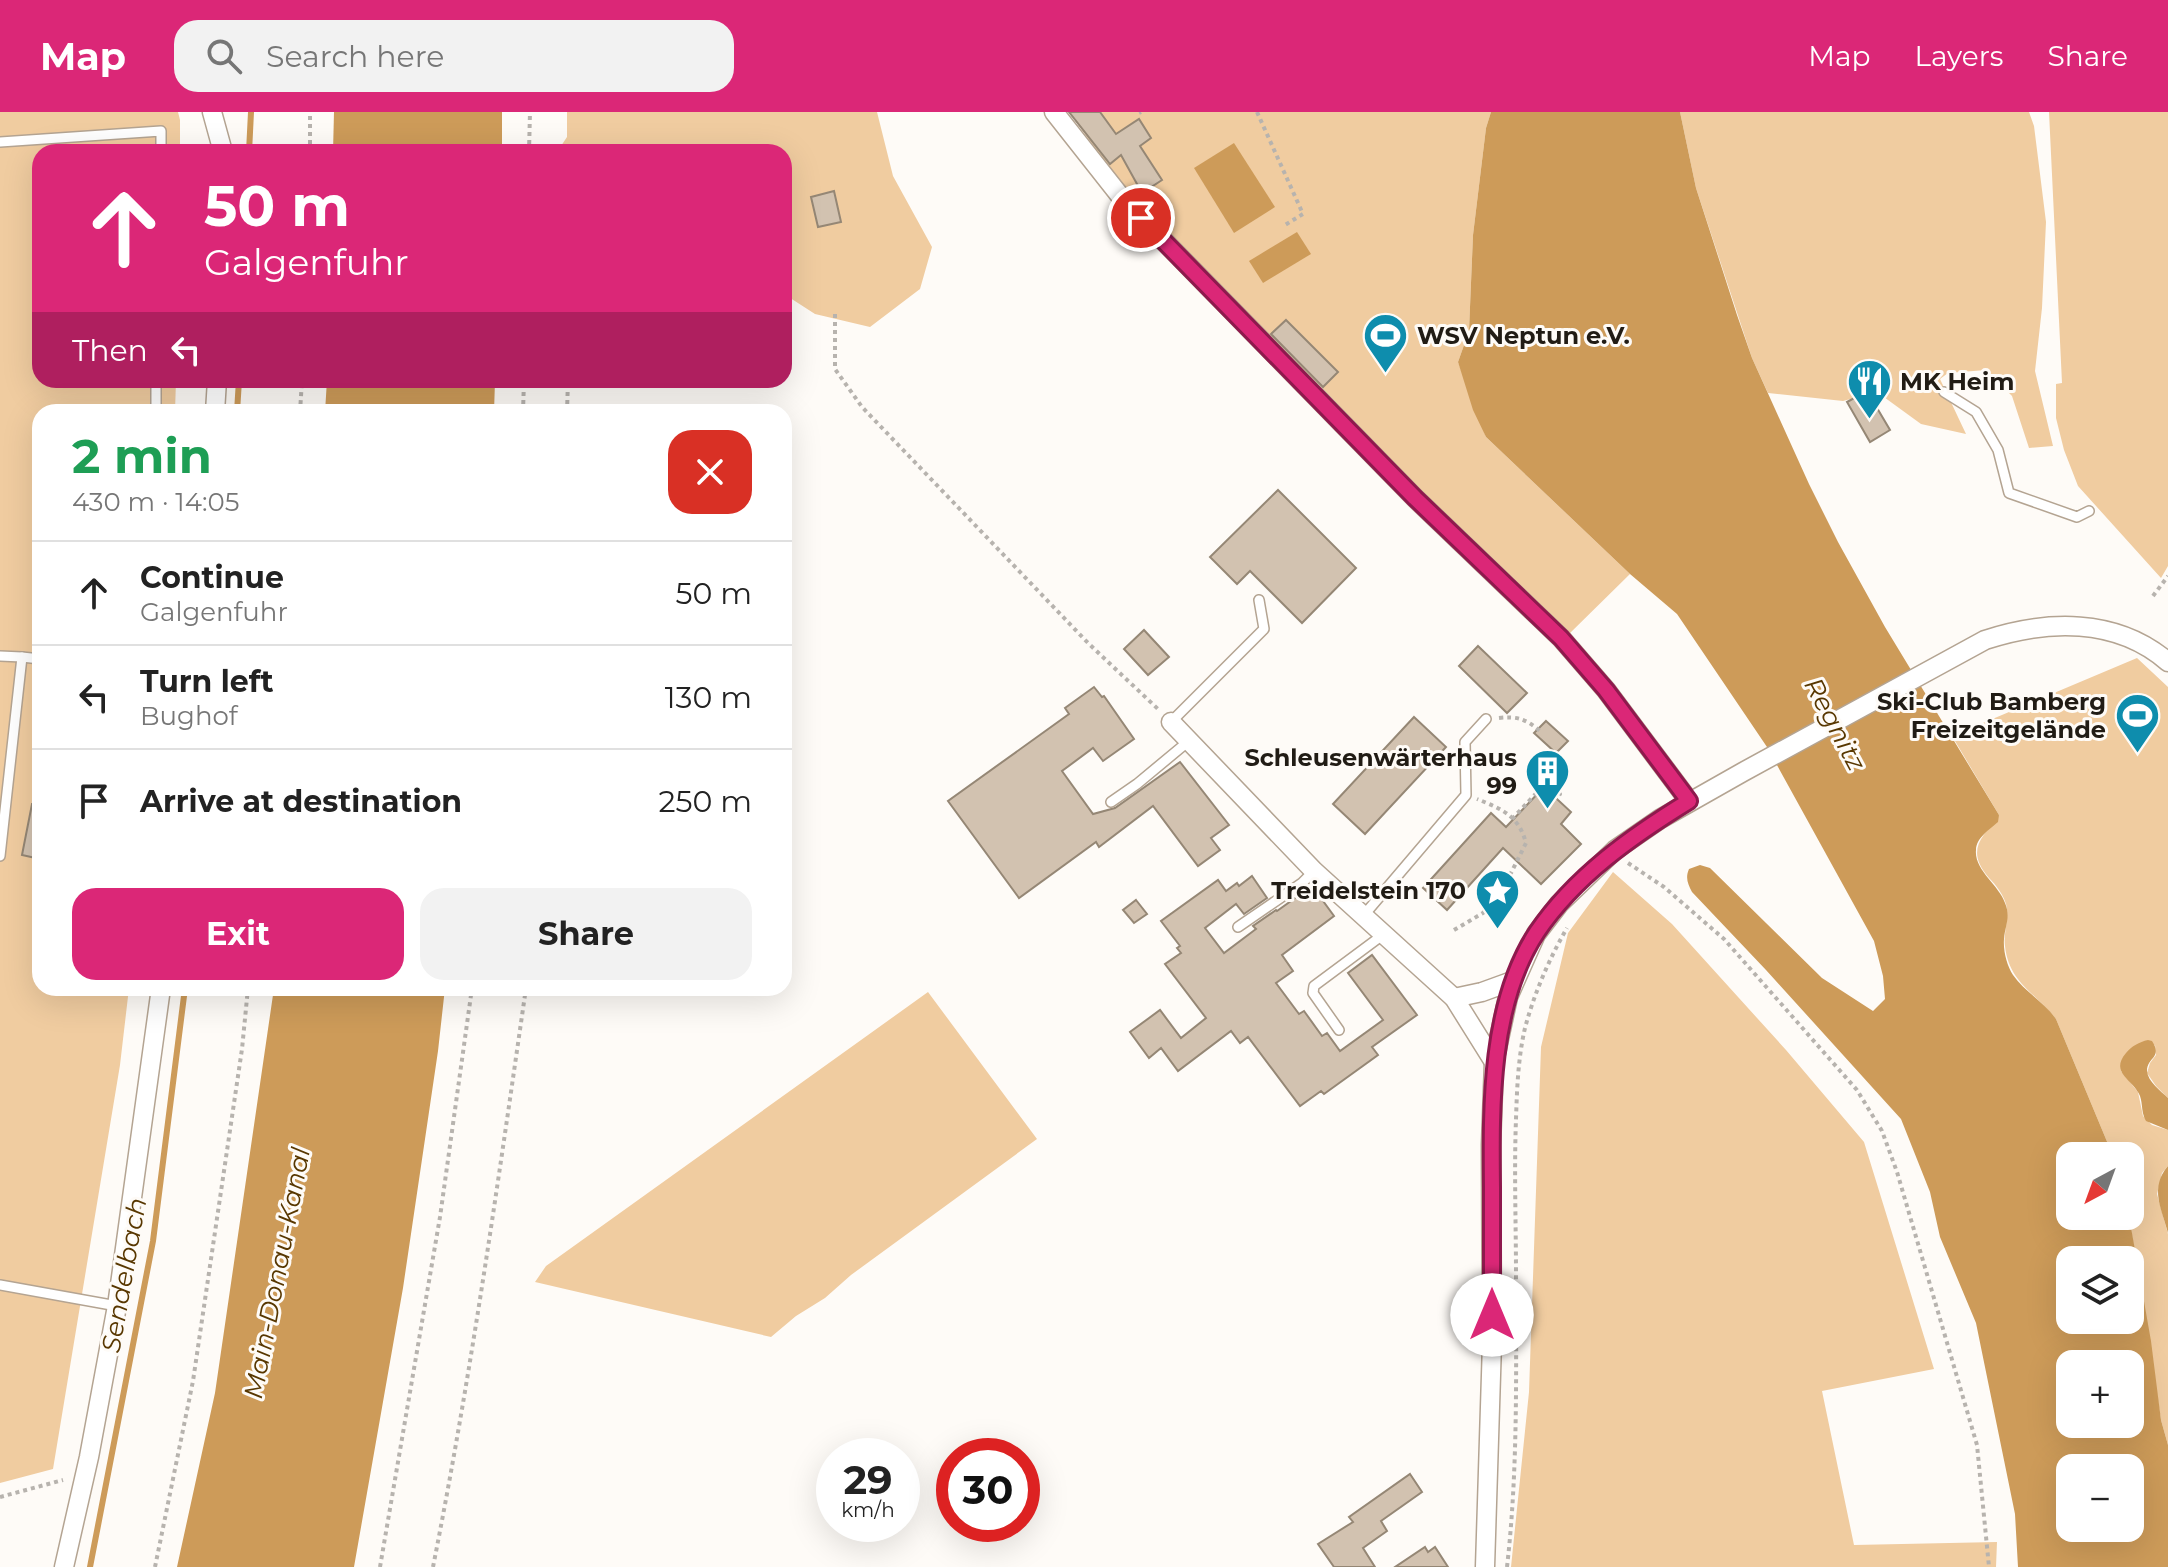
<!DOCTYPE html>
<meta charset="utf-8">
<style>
body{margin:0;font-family:Montserrat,sans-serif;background:#f2f2f2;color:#222;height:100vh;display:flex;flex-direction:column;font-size:30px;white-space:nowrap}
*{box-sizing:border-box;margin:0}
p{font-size:26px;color:#767676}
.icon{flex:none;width:44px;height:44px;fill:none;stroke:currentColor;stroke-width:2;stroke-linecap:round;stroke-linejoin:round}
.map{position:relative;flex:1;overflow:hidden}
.sheet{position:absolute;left:32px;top:292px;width:760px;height:592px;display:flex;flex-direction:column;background:#fff;border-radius:24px;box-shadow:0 8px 32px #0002}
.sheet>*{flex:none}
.hud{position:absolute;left:32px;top:32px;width:760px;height:244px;border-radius:24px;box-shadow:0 8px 32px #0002;background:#db2777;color:#fff;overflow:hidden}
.needle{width:52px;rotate:221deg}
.buttons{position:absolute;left:2056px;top:1030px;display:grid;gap:16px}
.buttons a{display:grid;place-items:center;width:88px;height:88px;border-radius:16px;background:#fff;box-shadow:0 8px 32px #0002;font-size:40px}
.speed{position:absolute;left:816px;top:1326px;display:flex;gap:16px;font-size:40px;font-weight:700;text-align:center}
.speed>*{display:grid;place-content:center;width:104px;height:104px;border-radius:50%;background:#fff;box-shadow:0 8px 32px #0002;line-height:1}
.speed small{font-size:20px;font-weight:400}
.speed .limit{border:12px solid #d22;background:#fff;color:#111}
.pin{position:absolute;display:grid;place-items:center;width:68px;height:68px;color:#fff;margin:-34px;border:4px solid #fff;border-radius:50%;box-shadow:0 2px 8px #0007}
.me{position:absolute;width:88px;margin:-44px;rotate:0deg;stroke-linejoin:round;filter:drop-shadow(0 0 6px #0008)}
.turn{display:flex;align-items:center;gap:28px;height:168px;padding:0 40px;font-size:36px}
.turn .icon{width:104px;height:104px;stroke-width:2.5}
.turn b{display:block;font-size:56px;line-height:68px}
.then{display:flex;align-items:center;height:76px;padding:0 40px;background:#0003;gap:16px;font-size:30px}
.round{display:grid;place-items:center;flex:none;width:84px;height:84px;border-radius:24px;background:#f2f2f2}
.overview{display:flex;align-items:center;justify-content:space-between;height:136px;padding:0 40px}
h1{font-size:48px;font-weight:700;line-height:60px;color:#1e9e55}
.action{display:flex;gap:16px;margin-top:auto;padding:16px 40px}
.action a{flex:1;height:92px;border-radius:24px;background:#db2777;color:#fff;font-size:32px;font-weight:700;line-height:92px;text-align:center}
.action a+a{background:#f2f2f2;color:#222}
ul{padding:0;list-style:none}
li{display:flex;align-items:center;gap:24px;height:104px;padding:0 40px;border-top:2px solid #e0e0e0}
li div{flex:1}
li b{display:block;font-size:30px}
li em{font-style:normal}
header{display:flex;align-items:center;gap:48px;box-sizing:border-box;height:112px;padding:0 40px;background:#db2777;color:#fff}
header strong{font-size:38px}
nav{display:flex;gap:44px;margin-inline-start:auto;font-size:28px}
.search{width:560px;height:72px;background:#f2f2f2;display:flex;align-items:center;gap:20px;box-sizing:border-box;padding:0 28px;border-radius:24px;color:#767676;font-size:30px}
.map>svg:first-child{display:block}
.green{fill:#f0cca0}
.water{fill:#cd9b59;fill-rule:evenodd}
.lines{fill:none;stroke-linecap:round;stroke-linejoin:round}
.stream{stroke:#cd9b59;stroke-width:6}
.building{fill:#d2c2b0;stroke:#958775;stroke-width:2}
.lane-casing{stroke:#b4a492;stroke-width:12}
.street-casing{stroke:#b4a492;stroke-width:21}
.path{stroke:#b7b3ae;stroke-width:4;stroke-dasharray:4 4;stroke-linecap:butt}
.lane{stroke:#fff;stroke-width:9}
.street{stroke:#fff;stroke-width:18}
.route-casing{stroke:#8e194d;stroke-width:20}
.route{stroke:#db2777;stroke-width:14}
.labels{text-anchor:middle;stroke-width:6;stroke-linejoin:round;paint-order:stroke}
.poi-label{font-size:24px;font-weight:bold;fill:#211c15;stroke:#fefbf7;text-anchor:end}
.water-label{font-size:26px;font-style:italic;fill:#583700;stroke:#fefbf7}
</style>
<header>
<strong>Map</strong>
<div class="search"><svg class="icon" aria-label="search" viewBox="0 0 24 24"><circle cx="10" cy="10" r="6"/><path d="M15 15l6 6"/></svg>Search here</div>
<nav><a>Map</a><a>Layers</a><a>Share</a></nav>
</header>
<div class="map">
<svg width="2168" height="1455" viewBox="0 0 2168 1455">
<rect width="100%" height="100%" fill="#fefbf7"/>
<g class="green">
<path d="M0,0H178L180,8V40H40V268H176L175,300H40V876H129L120,953L53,1357L0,1371Z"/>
<path d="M567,0H877L893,64L932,135L920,177L870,215L815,202L784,182V40H557L567,25Z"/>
<path d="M1069,0H1491L1486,16L1473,123L1469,219L1458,250L1486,325L1630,462L1567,524L1480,441L1322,276L1128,79L1107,53Z"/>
<path d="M1680,0H2029L2034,14L2046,110L2042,196L2035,259L2053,334L2029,336L2012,284L1986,258L1948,261L1940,267L1966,322L1921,312L1877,280L1843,289L1768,281L1752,246L1696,76Z"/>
<path d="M2049,0H2168V454L2161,466L2078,374L2064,338L2056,306V272L2062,271Z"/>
<path d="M2137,546L2168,575V986L2156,974L2147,961L2150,951L2156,943L2155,933L2121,959L2138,980L2143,1004L2152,1013L2168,1018V1054L2162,1061L2157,1082L2168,1122V1333L2161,1308L2129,1104L2130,1044H2113L2056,907C2035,880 2009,871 2005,834C2003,820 2010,807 2006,792C2003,782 1996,773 1989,766C1966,738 1980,728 1999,703L1952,624Z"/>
<path d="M1613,760L1672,812L1786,938L1864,1030L1934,1257L1822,1279L1854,1433L1997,1430L1996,1455H1511L1529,1280L1541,935L1568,821Z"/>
<path d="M928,880L1037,1027L851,1163L825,1186L796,1204L771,1225L535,1170L546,1154Z"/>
</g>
<g class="water">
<path d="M334,0H502V40H333Z"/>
<path d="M1491,0H1680L1696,76L1737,203L1752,246L1809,372L1838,430L1885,515L1999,703L1998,710C1990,717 1976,726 1976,738C1974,758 1999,773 2005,791C2011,805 2005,814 2004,827C2003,839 2007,854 2013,863C2025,880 2044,890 2056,907L2113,1044H2070V1104H2129L2151,1229L2161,1308L2168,1333V1455H2018L2015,1402L1976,1211L1940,1125L1930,1080L1901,1007L1766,858L1692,780C1688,772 1685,766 1689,757L1700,753L1710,756L1822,866L1873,899L1885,887L1883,864L1874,829L1767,635L1677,502L1630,462L1486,325L1473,298L1458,250L1469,219L1473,123L1486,16ZM2070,1148H2130V1208H2070ZM2070,1252H2130V1312H2070ZM2070,1356H2130V1416H2070Z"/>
<path d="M1234,31L1275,95L1234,121L1194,56Z"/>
<path d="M1297,120L1311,142L1263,171L1249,149Z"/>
<path d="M327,268H495L494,300H325Z"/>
<path d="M274,876H445L438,939L403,1176L354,1455H177L215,1281Z"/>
<path d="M2148,928L2152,929C2163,946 2147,945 2147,959C2148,970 2161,979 2168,986V1018L2146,1009C2141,1000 2143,993 2140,984C2134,968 2109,961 2126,941C2132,934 2139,930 2148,928Z"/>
<path d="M2168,1054V1121C2162,1097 2149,1076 2168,1054Z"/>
</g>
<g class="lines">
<g class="stream">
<path d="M249,40L251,0"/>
<path d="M237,300L239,268"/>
<path d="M90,1455L153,1129L185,876"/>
</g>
</g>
<g class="building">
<path d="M1069,0H1100L1116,22L1139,7L1151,26L1140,34L1162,68L1142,81L1121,43L1110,52Z"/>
<path d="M834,79L841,110L818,115L811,85Z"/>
<path d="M1286,208L1338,260L1323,275L1271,222Z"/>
<path d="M1867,279L1890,318L1870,330L1847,290Z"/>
<path d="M1278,378L1356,456L1302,511L1250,459L1237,472L1210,445Z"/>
<path d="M1144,518L1169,545L1148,563L1124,537Z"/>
<path d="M1478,534L1527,581L1507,601L1459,554Z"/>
<path d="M1094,575L1102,585L1104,584L1134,627L1103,649L1093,636L1062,659L1093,702L1115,696L1180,650L1229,713L1211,726L1220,738L1198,754L1153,694L1099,735L1096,730L1019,786L948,689L1069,602L1065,596Z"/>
<path d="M1414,605L1446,635L1365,722L1333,692Z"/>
<path d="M1546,609L1568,629L1556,641L1534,621Z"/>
<path d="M1544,675L1571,700L1561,712L1581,732L1541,772L1503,736L1447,798L1423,776L1491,701L1506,715Z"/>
<path d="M32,692L40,693V747L22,743Z"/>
<path d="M1252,764L1267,786L1244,802L1236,792L1205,816L1224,841L1256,817L1253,814L1276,798L1277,799L1312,774L1334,804L1282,843L1293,859L1276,871L1299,902L1304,899L1322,924L1327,921L1340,939L1383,908L1348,861L1372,843L1417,903L1372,935L1378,943L1324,982L1321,979L1300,994L1248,925L1240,931L1231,919L1178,959L1161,936L1149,946L1130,920L1160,898L1181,926L1206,906L1165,852L1181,841L1177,836L1180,834L1161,809L1218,768L1226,779L1237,771L1239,774Z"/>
<path d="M1136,788L1147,802L1134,811L1123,798Z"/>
<path d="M1410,1362L1422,1380L1381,1409L1387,1419L1363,1436L1375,1455H1334L1318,1432L1353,1410L1349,1405Z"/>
<path d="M1425,1435L1428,1440L1435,1435L1448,1455H1395Z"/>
</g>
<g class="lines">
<defs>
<g id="lane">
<path d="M0,30L161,19V40"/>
<path d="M1944,280L1976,300L1998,338L2009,381L2077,405L2089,399"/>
<path d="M156,300V268"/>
<path d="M0,544L22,545"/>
<path d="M1171,610L1264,517L1259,488"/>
<path d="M1111,690L1137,672L1190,628"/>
<path d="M0,744L22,545L40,547"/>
<path d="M1364,803L1466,683L1465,630L1486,607"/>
<path d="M1238,815L1302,771L1314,759"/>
<path d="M1339,918L1313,881L1314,874L1384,822"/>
<path d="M0,1173L117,1194"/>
</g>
<g id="street">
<path d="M212,0L223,40"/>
<path d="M1054,0L1121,85L1415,386L1561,526L1606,578L1689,689"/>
<path d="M215,300L217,268"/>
<path d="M1171,610L1314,759L1454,886L1494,950"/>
<path d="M1454,886L1482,880L1515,868"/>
<path d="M64,1455L89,1345L117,1194L161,876"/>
<path d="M1485,1455L1492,1231L1491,1033L1494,950L1508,885L1536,822L1559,792L1615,738L1660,707L1743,660L1985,528C2046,508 2116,505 2168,550"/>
</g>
</defs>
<use href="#lane" class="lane-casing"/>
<use href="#street" class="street-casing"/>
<g class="path">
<path d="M1257,0L1303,102L1285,113"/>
<path d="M1139,1L1141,0"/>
<path d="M310,40V0"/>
<path d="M529,40L530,0"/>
<path d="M835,202V257L862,295L1088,531L1159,598"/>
<path d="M300,300L302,268"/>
<path d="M523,300L524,268"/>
<path d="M567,300L568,268"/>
<path d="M2153,484L2168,464"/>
<path d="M1499,606C1517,604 1526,607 1540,619"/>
<path d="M1512,707L1543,674L1549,672L1560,682L1557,687"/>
<path d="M1628,751L1664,775L1724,827L1857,978L1882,1019L1897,1060L1977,1333L1989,1455"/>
<path d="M1454,818L1483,801L1506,771L1526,731C1519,704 1502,697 1477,687"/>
<path d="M0,1385L63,1368"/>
<path d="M155,1455L193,1269L242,937L248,876"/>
<path d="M380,1455L440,1105L472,876"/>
<path d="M433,1455C471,1263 498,1070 526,876"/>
<path d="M1507,1455C1518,1359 1516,1261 1516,1164C1516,1112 1514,1059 1516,1007C1517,977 1518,946 1525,916C1534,882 1549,847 1567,816"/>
</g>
<use href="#lane" class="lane"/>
<use href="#street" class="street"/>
</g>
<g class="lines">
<defs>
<path id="route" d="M1141,106L1415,386L1561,526L1606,578L1689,689C1632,724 1575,764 1537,820C1490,891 1491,993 1492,1075C1492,1118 1492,1160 1492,1203"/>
</defs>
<use href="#route" class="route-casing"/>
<use href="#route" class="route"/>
</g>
<defs>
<symbol id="stadium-pin" viewBox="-11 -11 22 30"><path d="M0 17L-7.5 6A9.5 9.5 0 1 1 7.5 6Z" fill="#0e8dad" stroke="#fefbf7"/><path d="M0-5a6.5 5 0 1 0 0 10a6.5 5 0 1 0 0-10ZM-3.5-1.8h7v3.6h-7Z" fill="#fff"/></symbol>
<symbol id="restaurant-pin" viewBox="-11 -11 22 30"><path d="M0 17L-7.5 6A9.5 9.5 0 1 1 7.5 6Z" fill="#0e8dad" stroke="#fefbf7"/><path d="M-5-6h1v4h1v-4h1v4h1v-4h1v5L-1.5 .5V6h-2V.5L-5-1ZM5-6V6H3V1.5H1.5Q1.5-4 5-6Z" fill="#fff"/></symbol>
<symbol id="building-pin" viewBox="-11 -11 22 30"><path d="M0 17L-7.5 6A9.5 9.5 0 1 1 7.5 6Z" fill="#0e8dad" stroke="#fefbf7"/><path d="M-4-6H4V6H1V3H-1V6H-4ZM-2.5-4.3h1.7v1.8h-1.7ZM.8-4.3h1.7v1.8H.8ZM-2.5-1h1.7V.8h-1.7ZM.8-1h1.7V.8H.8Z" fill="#fff"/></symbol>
<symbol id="sight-pin" viewBox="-11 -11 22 30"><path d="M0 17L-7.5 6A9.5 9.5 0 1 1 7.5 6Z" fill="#0e8dad" stroke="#fefbf7"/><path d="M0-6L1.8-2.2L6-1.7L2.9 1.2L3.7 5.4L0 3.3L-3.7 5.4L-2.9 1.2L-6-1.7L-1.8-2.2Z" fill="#fff"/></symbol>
</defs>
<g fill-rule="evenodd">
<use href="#stadium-pin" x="1360" y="198" width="51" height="69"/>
<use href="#restaurant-pin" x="1844" y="244" width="51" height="69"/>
<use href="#stadium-pin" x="2112" y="578" width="51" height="69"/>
<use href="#building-pin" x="1522" y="634" width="51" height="69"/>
<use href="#sight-pin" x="1472" y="754" width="51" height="69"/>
</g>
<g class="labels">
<g class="poi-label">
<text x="1417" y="232" text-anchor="start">WSV Neptun e.V.</text>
<text x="1900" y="278" text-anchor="start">MK Heim</text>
<text x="2106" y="598">Ski-Club Bamberg<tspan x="2106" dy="28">Freizeitgelände</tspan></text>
<text x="1517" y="654">Schleusenwärterhaus<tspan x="1517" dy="28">99</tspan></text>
<text x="1466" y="787">Treidelstein 170</text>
</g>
<g class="water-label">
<text transform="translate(1835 612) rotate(62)" y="9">Regnitz</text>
<text transform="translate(277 1161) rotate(-79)" y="9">Main-Donau-Kanal</text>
<text transform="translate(124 1163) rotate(-80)" y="9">Sendelbach</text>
</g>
</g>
</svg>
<div class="buttons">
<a><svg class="needle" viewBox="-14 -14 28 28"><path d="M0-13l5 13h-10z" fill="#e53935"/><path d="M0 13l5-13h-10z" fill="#767676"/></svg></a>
<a><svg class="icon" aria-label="layers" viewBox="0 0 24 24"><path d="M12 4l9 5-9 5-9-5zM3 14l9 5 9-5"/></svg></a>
<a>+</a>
<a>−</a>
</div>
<div class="speed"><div>29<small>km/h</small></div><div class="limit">30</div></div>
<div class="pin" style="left:1141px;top:106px;background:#d93025"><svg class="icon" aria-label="arrive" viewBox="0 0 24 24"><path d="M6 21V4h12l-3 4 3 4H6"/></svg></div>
<svg class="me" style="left:1492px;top:1203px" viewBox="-20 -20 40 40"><circle r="19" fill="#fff"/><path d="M0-13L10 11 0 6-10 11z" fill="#db2777"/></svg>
<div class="hud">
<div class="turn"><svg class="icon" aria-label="ahead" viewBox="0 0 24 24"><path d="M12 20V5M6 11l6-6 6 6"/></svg><div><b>50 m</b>Galgenfuhr</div></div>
<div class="then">Then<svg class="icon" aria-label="left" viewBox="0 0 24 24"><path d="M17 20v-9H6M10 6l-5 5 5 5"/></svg></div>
</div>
<section class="sheet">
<div class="overview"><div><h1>2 min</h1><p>430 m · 14:05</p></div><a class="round" style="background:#d93025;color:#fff"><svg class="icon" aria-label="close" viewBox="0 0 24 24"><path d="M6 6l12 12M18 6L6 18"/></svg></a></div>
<ul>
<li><svg class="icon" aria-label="ahead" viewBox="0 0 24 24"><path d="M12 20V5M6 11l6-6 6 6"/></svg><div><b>Continue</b><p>Galgenfuhr</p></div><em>50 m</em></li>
<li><svg class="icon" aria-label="left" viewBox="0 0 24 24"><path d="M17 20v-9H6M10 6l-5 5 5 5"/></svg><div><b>Turn left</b><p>Bughof</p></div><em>130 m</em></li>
<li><svg class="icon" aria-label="arrive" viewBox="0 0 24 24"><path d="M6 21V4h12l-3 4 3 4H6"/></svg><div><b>Arrive at destination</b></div><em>250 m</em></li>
</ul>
<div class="action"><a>Exit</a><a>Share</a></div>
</section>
</div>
